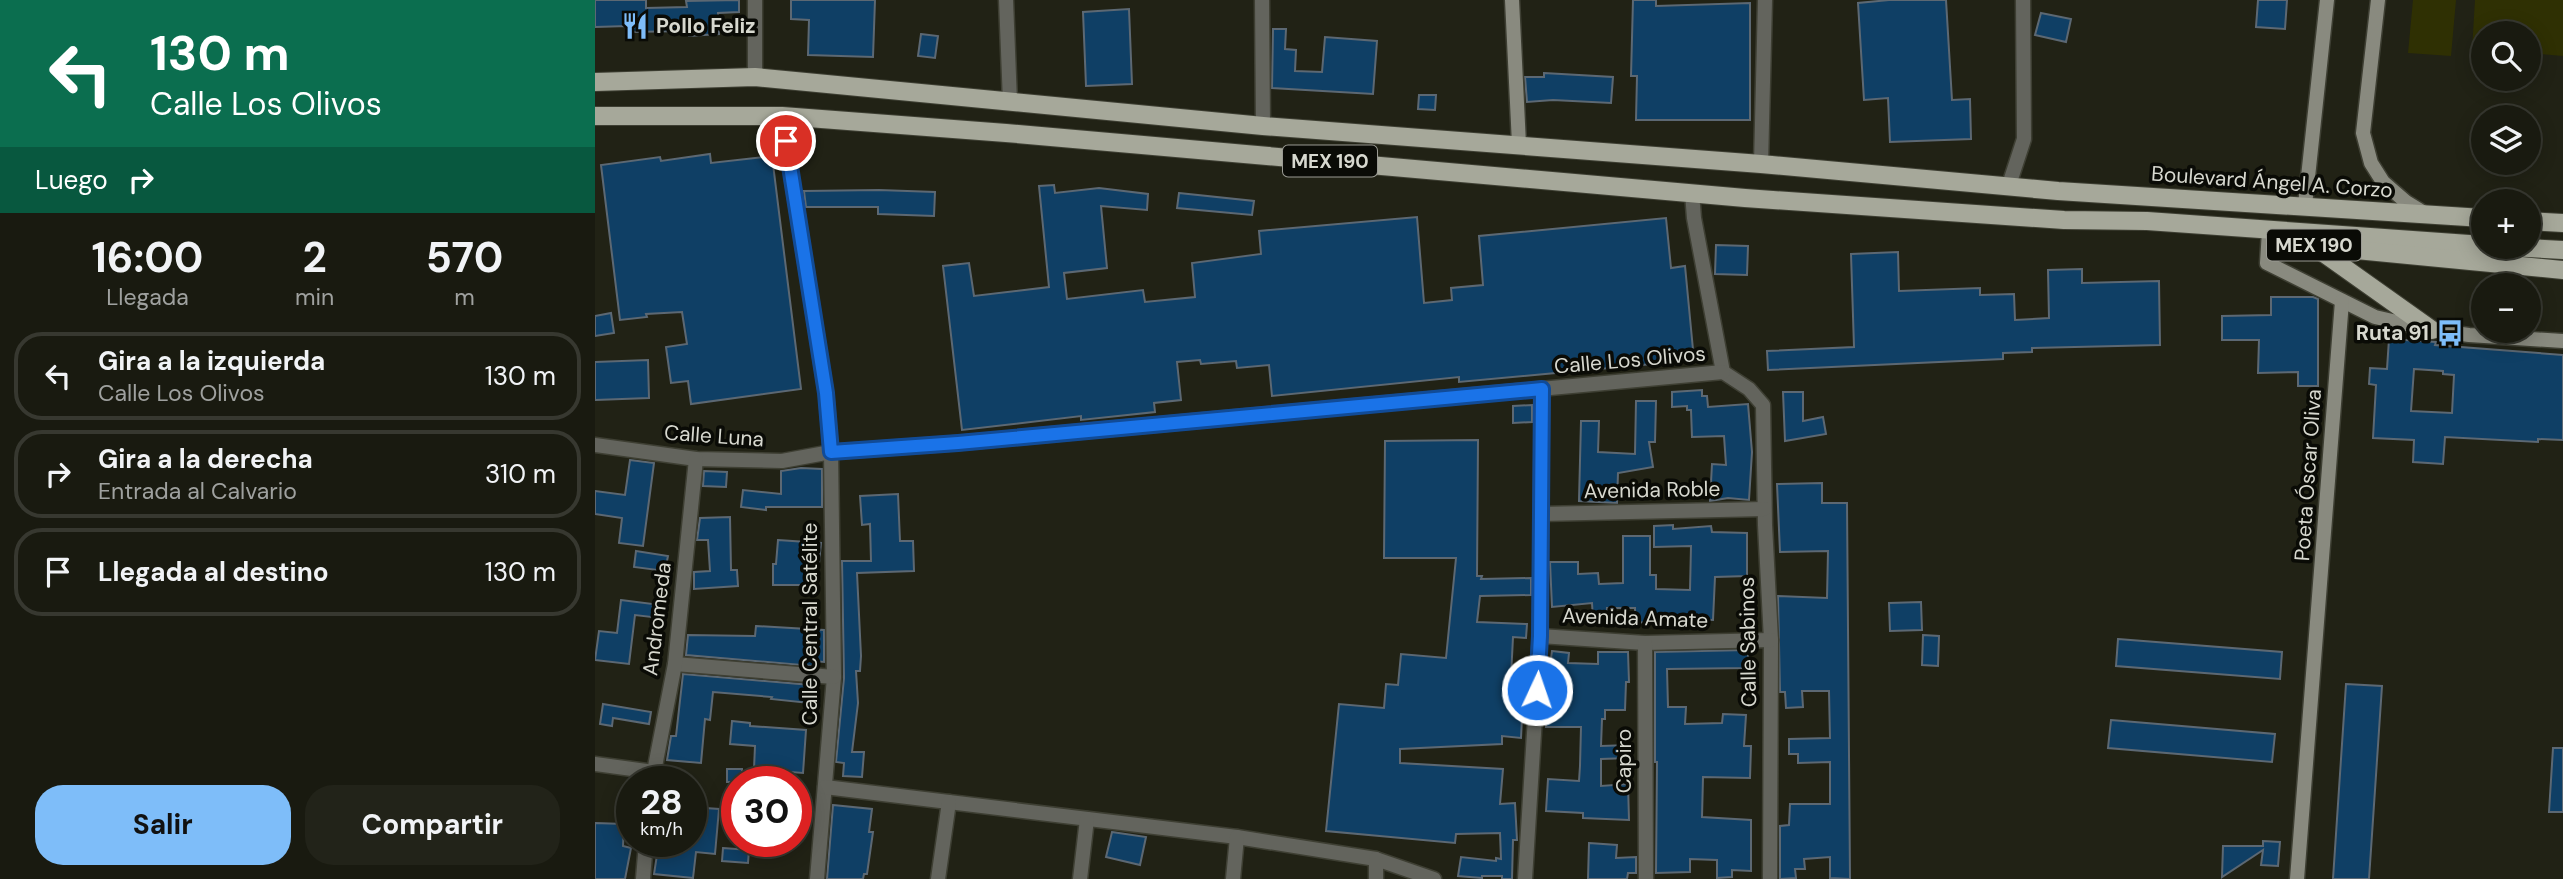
<!DOCTYPE html>
<html lang="es">
<meta charset="utf-8">
<style>
body{margin:0;font-family:"DM Sans",sans-serif;background:#222319;color:#f1f3f6;height:100vh;display:flex;flex-direction:column;font-size:26px;white-space:nowrap}
*{box-sizing:border-box;margin:0}
p{font-size:23px;color:#9fa19f}
.icon{flex:none;width:38px;height:38px;fill:none;stroke:currentColor;stroke-width:2;stroke-linecap:round;stroke-linejoin:round}
.map{position:relative;flex:1;overflow:hidden}
.panel{display:flex;flex-direction:column;background:#191a10;width:595px}
.panel>*{flex:none}
.hud{background:#0b6e4f;color:#fff;overflow:hidden}
.tools{position:absolute;left:1876px;top:21px;display:grid;gap:14px}
.tools a{display:grid;place-items:center;width:70px;height:70px;border-radius:50%;background:#191a10;box-shadow:0 4px 18px #0003,0 0 0 2px #373830;font-size:35px}
.speed{position:absolute;left:21px;top:766px;display:flex;gap:14px;font-size:35px;font-weight:700;text-align:center}
.speed>*{display:grid;place-content:center;width:91px;height:91px;border-radius:50%;background:#191a10;box-shadow:0 4px 18px #0003,0 0 0 2px #373830;line-height:1}
.speed small{font-size:18px;font-weight:400}
.speed .limit{border:10px solid #d22;background:#fff;color:#111}
.pin{position:absolute;display:grid;place-items:center;width:60px;height:60px;color:#fff;margin:-30px;border:4px solid #fff;border-radius:50%;box-shadow:0 2px 7px #0007}
.me{position:absolute;width:77px;margin:-38px;rotate:3deg;stroke-linejoin:round;filter:drop-shadow(0 0 5px #0008)}
.turn{display:flex;align-items:center;gap:24px;height:147px;padding:0 35px;font-size:32px}
.turn .icon{width:91px;height:91px;stroke-width:2.5}
.turn b{display:block;font-size:49px;line-height:60px}
.then{display:flex;align-items:center;height:66px;padding:0 35px;background:#0003;gap:14px;font-size:26px}
.eta{display:flex;justify-content:space-evenly;align-items:center;height:119px;text-align:center}
.eta b{font-size:42px;font-weight:700;line-height:49px}
.cta{display:flex;gap:14px;margin-top:auto;padding:14px 35px}
.cta a{flex:1;height:80px;border-radius:28px;background:#7ebdf9;color:#111;font-size:28px;font-weight:700;line-height:80px;text-align:center}
.cta a+a{background:#222319;color:#f1f3f6}
ul{padding:0;list-style:none}
li{display:flex;align-items:center;gap:21px;height:88px;margin:0 14px 10px;padding:0 21px;border:4px solid #373830;border-radius:28px}
li div{flex:1}
li b{display:block;font-size:26px}
li em{font-style:normal}
main{display:flex;flex:1;min-height:0}
.map>svg:first-child{display:block}
.green{fill:#2f3003}
.building{fill:#0f3f65;stroke:#5c6873;stroke-width:2;fill-rule:evenodd}
.lines{fill:none;stroke-linecap:round;stroke-linejoin:round}
.street-casing{stroke:#3e3f33;stroke-width:17}
.secondary-casing{stroke:#3e3f33;stroke-width:17}
.primary-casing{stroke:#3e3f33;stroke-width:20}
.street{stroke:#63645d;stroke-width:14}
.secondary{stroke:#898a7f;stroke-width:14}
.primary{stroke:#a6a89a;stroke-width:18}
.route-casing{stroke:#114b97;stroke-width:18}
.route{stroke:#1a73e8;stroke-width:12}
.labels{text-anchor:middle;stroke-width:7;stroke-linejoin:round;paint-order:stroke}
.shield{fill:#0a0b06;stroke:#9a9a93;stroke-width:2}
.shield-label{font-size:19px;font-weight:bold;fill:#d7d8cf}
.poi-label{font-size:21px;font-weight:bold;fill:#d7d8cf;stroke:#0a0b06;text-anchor:start}
.street-label{font-size:21px;fill:#d7d8cf;stroke:#0a0b06}
</style>
<main>
<section class="panel">
<div class="hud">
<div class="turn"><svg class="icon" aria-label="left" viewBox="0 0 24 24"><path d="M17 20v-9H6M10 6l-5 5 5 5"/></svg><div><b>130 m</b>Calle Los Olivos</div></div>
<div class="then">Luego<svg class="icon" aria-label="right" viewBox="0 0 24 24"><path d="M7 20v-9h11M14 6l5 5-5 5"/></svg></div>
</div>
<div class="eta">
<div><b>16:00</b><p>Llegada</p></div>
<div><b>2</b><p>min</p></div>
<div><b>570</b><p>m</p></div>
</div>
<ul>
<li><svg class="icon" aria-label="left" viewBox="0 0 24 24"><path d="M17 20v-9H6M10 6l-5 5 5 5"/></svg><div><b>Gira a la izquierda</b><p>Calle Los Olivos</p></div><em>130 m</em></li>
<li><svg class="icon" aria-label="right" viewBox="0 0 24 24"><path d="M7 20v-9h11M14 6l5 5-5 5"/></svg><div><b>Gira a la derecha</b><p>Entrada al Calvario</p></div><em>310 m</em></li>
<li><svg class="icon" aria-label="arrive" viewBox="0 0 24 24"><path d="M6 21V4h12l-3 4 3 4H6"/></svg><div><b>Llegada al destino</b></div><em>130 m</em></li>
</ul>
<div class="cta"><a>Salir</a><a>Compartir</a></div>
</section>
<div class="map">
<svg width="1968" height="879" viewBox="0 0 1968 879">
<rect width="100%" height="100%" fill="#212215"/>
<g class="green">
<path d="M1818,0H1861L1856,56L1813,53Z"/>
<path d="M1880,0H1968V56L1934,53V33H1888V50H1877Z"/>
</g>
<g class="building">
<path d="M0,0H51V8L92,7L91,1L144,0V12L123,13L124,34L94,36L93,31L33,32L32,26L0,27Z"/>
<path d="M196,0H280L278,57L213,55L214,20L196,19Z"/>
<path d="M1038,0H1061V6L1155,3V120H1041L1042,76H1036Z"/>
<path d="M1294,0H1351L1357,100L1375,99L1376,139L1295,142L1293,98L1269,100L1263,3Z"/>
<path d="M1663,0H1692L1690,29L1661,27Z"/>
<path d="M534,9L537,84L491,86L488,12Z"/>
<path d="M1446,13L1476,19L1471,42L1440,35Z"/>
<path d="M678,29H691L690,49L701,50L700,71L727,72L730,37L782,41L778,94L677,88Z"/>
<path d="M326,34L343,36L340,58L323,56Z"/>
<path d="M949,73L1018,77L1016,103L958,100L932,102L930,77H949Z"/>
<path d="M824,95H841L840,110L823,109Z"/>
<path d="M115,154L116,163L177,156L206,389L96,404L93,381L76,383L71,347L92,344L87,312L51,314L52,317L25,320L6,165L65,157L66,161Z"/>
<path d="M459,185L460,193L504,188L553,194L552,210L506,206L512,268L469,273L472,299L548,290L550,302L600,297L597,263L666,254L664,231L822,217L829,303L857,300L856,288L888,285L884,236L1071,218L1076,268L1090,266L1099,360L864,382V377L677,396L674,365L642,368L641,361L606,364L605,360L582,362L586,400L559,403L560,412L486,420V416L367,430L348,266L374,263L379,296L454,287L444,186Z"/>
<path d="M284,190L340,192L339,216L283,214V207H211L209,191Z"/>
<path d="M584,193L659,201L657,215L582,208Z"/>
<path d="M1121,245L1153,246L1152,275L1120,274Z"/>
<path d="M1303,252L1304,291L1385,288V295L1419,294L1420,320L1454,318L1453,270L1487,269V283L1564,281L1565,345L1437,348V352L1408,353V359L1173,370L1172,351L1259,347L1256,254Z"/>
<path d="M1676,297H1718L1723,299V386H1703V372L1663,373L1664,340H1627V316L1676,315Z"/>
<path d="M16,313L19,333L0,336V316Z"/>
<path d="M1794,339L1841,342L1840,345L1968,355V440L1943,439V442L1850,437L1848,464L1818,462L1819,440L1778,438L1781,385L1774,384L1775,368L1792,369ZM1819,369L1848,371V374L1859,375L1857,413L1816,411Z"/>
<path d="M53,360L54,398L0,400V362Z"/>
<path d="M1107,390V396H1112L1113,407L1153,404L1157,452L1154,500L1133,498L1115,501L1117,464L1131,465L1129,436L1097,437L1096,410H1092V406L1077,407V392Z"/>
<path d="M1188,392H1208V421L1228,417L1231,434L1190,441Z"/>
<path d="M1041,401H1061L1060,442H1054L1058,467L1023,473L1022,503L984,501L986,421H1004L1003,452L1040,454Z"/>
<path d="M937,405V422L918,423V406Z"/>
<path d="M883,440L882,576H887L886,579L936,578V595L885,596L882,622L932,624L931,638L918,637L916,677L929,678L926,738L907,736V744L805,749V763L908,769L905,804L920,803L922,840H918L917,879H907V876H887V878L863,876L866,857L901,861V858L906,859L905,833L861,834L860,843L731,831L744,704L789,708L791,684L803,685L806,654L851,658L861,558H789L790,441Z"/>
<path d="M35,460L59,463L48,546L24,543L27,518L0,514V491L30,495Z"/>
<path d="M206,468L227,469V507H171V510L146,507L148,490L186,494V471Z"/>
<path d="M109,471L132,472L131,487L108,486Z"/>
<path d="M1227,483V503H1252L1255,879L1235,878V857L1209,859L1210,869H1200L1201,878L1185,879V826L1194,825L1195,804H1235V762L1203,763V754H1194V739L1235,738L1234,691H1207L1208,707L1191,708L1190,692H1185L1183,596L1232,598L1233,551L1185,552L1182,484Z"/>
<path d="M303,494L305,541H318L319,571L262,573L266,656L265,671H261L263,703L257,752H269L267,777L248,776L249,763L241,762L249,678L247,561H276L275,524L267,525L265,496Z"/>
<path d="M135,517L136,570H142L143,586L99,589V572L115,571L113,540H102L105,518Z"/>
<path d="M1078,525V529L1116,526L1117,532L1152,533V576L1120,577L1118,620L1095,619V625L1040,622V608H1012V619H998L997,603L957,607L955,562H983V574L1003,573L1004,584L1028,583V536H1055V575H1061V589L1095,590L1096,546L1059,547V526Z"/>
<path d="M183,540L226,543L224,563L212,562V585H178V564H181Z"/>
<path d="M41,551L73,556L70,571L39,567Z"/>
<path d="M26,600L66,605L65,618L40,615L34,664L0,660L4,631L22,633Z"/>
<path d="M1326,602L1327,630L1295,631L1294,603Z"/>
<path d="M161,626L229,630V662L219,661L218,666L91,655L93,635L160,636Z"/>
<path d="M1328,635L1344,636L1343,666L1327,665Z"/>
<path d="M1523,639L1687,652L1685,679L1521,666Z"/>
<path d="M1153,650V668L1072,669L1073,707H1091L1090,724L1127,723L1128,714L1151,715L1149,746H1156L1155,778L1108,777L1107,817L1156,820V871L1137,870V877L1122,878V860L1095,859V872L1061,873L1062,762H1060V652Z"/>
<path d="M957,651L974,653L973,663L1003,664V652H1033L1034,682H1031L1030,710H1010V719H1007L1006,746L1034,745V758L1006,759V786L1033,784L1034,820L988,818V813L951,811L953,779L984,781L985,766L986,727H951L952,709H971L973,676L954,673Z"/>
<path d="M88,674L216,685L214,703L176,699L177,697L118,692L115,720L110,719L106,763L72,760L76,736H81Z"/>
<path d="M1751,684L1787,686L1774,879H1738Z"/>
<path d="M8,704L56,712L54,724L18,718L17,726L5,724Z"/>
<path d="M1516,720L1680,734L1677,762L1513,748Z"/>
<path d="M137,721L155,723V726L211,730L208,773L159,769L160,746L135,744Z"/>
<path d="M1958,748H1968V812H1954Z"/>
<rect x="132" y="769" width="15" height="13"/>
<path d="M238,805L277,809L274,832H278L272,874H269L268,879H232Z"/>
<path d="M96,807L124,809L120,854L101,852L98,878L59,874L64,842H96Z"/>
<path d="M0,823L29,824L28,846L36,848L30,879H0Z"/>
<path d="M517,832L551,837L545,865L511,857Z"/>
<path d="M1668,841L1685,842L1683,866L1666,865L1668,850L1627,877L1628,846H1668Z"/>
<path d="M994,843L1022,845L1021,858L1041,857V873H1033L1032,879H993Z"/>
<path d="M128,848L154,850L153,863L127,861Z"/>
</g>
<g class="lines">
<defs>
<g id="street">
<path d="M160,0V77"/>
<path d="M411,0L415,102"/>
<path d="M667,0L668,126"/>
<path d="M187,116L231,393L236,452L239,677L222,879"/>
<path d="M1166,164L1170,0"/>
<path d="M1414,185L1429,139L1428,0"/>
<path d="M1097,193L1099,218L1128,372L1154,389L1168,405L1170,525L1176,640L1175,879"/>
<path d="M0,445L101,459L187,461L236,452L363,443L1128,372"/>
<path d="M946,514L1169,509"/>
<path d="M945,636L1050,643L1176,640"/>
<path d="M1050,643L1051,879"/>
<path d="M80,664L239,677"/>
<path d="M0,764L59,772"/>
<path d="M57,782L80,664L101,459"/>
<path d="M230,787L642,837L781,859L839,879"/>
<path d="M48,879L51,842"/>
<path d="M343,879L354,802"/>
<path d="M485,879L492,819"/>
<path d="M638,879L642,837"/>
<path d="M781,879V859"/>
<path d="M930,879L945,636L947,389"/>
</g>
<g id="secondary">
<path d="M917,0L924,144"/>
<path d="M1783,0L1768,133L1776,163L1788,182L1811,202L1829,213"/>
<path d="M1710,205L1732,0"/>
<path d="M1674,231L1672,263L1780,317L1837,330L1874,335L1968,341"/>
<path d="M1702,879L1747,301"/>
</g>
<g id="primary">
<path d="M0,82L160,77L668,126L1166,164L1463,191L1888,218"/>
<path d="M0,116H187L411,133L1150,198L1469,220L1552,221L1888,245"/>
<path d="M1934,221L1968,223"/>
<path d="M1720,246L1968,270"/>
<path d="M1720,247L1837,330"/>
<path d="M1916,247L1968,250"/>
</g>
</defs>
<use href="#street" class="street-casing"/>
<use href="#secondary" class="secondary-casing"/>
<use href="#primary" class="primary-casing"/>
<use href="#street" class="street"/>
<use href="#secondary" class="secondary"/>
<use href="#primary" class="primary"/>
</g>
<g class="lines">
<defs>
<path id="route" d="M191,141L231,393L236,452L363,443L947,389L945,636L942,690"/>
</defs>
<use href="#route" class="route-casing"/>
<use href="#route" class="route"/>
</g>
<defs>
<symbol id="restaurant-bare" viewBox="-9 -9 18 18"><path d="M-5-6h1v4h1v-4h1v4h1v-4h1v5L-1.5 .5V6h-2V.5L-5-1ZM5-6V6H3V1.5H1.5Q1.5-4 5-6Z" fill="#7ebdf9" stroke="#0a0b06" stroke-width="2.5" paint-order="stroke"/></symbol>
<symbol id="bus-bare" viewBox="-9 -9 18 18"><path d="M-5-6H5V4H4V6H2V4H-2V6H-4V4H-5ZM-3.5-4V0h7V-4ZM-3.5 1.2v1.5H-2V1.2ZM2 1.2v1.5H3.5V1.2Z" fill="#7ebdf9" stroke="#0a0b06" stroke-width="2.5" paint-order="stroke"/></symbol>
</defs>
<g fill-rule="evenodd">
<use href="#restaurant-bare" x="21" y="7" width="38" height="38"/>
<use href="#bus-bare" x="1836" y="314" width="38" height="38"/>
</g>
<g class="labels">
<g class="shield">
<rect x="688" y="145.5" width="94" height="31" rx="5"/>
<rect x="1672" y="229.5" width="94" height="31" rx="5"/>
</g>
<g class="shield-label">
<text x="735" y="168">MEX 190</text>
<text x="1719" y="252">MEX 190</text>
</g>
<g class="poi-label">
<text x="61" y="33">Pollo Feliz</text>
<text x="1834" y="340" text-anchor="end">Ruta 91</text>
</g>
<g class="street-label">
<text transform="translate(1677 182) rotate(4)" y="7">Boulevard Ángel A. Corzo</text>
<text transform="translate(1035 360) rotate(-5)" y="7">Calle Los Olivos</text>
<text transform="translate(119 436) rotate(4)" y="7">Calle Luna</text>
<text transform="translate(1713 475) rotate(-86)" y="7">Poeta Óscar Oliva</text>
<text transform="translate(1057 490) rotate(-1)" y="7">Avenida Roble</text>
<text transform="translate(1040 618) rotate(2)" y="7">Avenida Amate</text>
<text transform="translate(62 619) rotate(-83)" y="7">Andromeda</text>
<text transform="translate(215 624) rotate(-90)" y="7">Calle Central Satélite</text>
<text transform="translate(1153 642) rotate(-91)" y="7">Calle Sabinos</text>
<text transform="translate(1029 761) rotate(-90)" y="7">Capiro</text>
</g>
</g>
</svg>
<div class="tools">
<a><svg class="icon" aria-label="search" viewBox="0 0 24 24"><circle cx="10" cy="10" r="6"/><path d="M15 15l6 6"/></svg></a>
<a><svg class="icon" aria-label="layers" viewBox="0 0 24 24"><path d="M12 4l9 5-9 5-9-5zM3 14l9 5 9-5"/></svg></a>
<a>+</a>
<a>−</a>
</div>
<div class="speed"><div>28<small>km/h</small></div><div class="limit">30</div></div>
<div class="pin" style="left:191px;top:141px;background:#d93025"><svg class="icon" aria-label="arrive" viewBox="0 0 24 24"><path d="M6 21V4h12l-3 4 3 4H6"/></svg></div>
<svg class="me" style="left:942px;top:690px" viewBox="-20 -20 40 40"><circle r="17" fill="#1a73e8" stroke="#fff" stroke-width="3"/><path d="M0-11L8 9 0 5-8 9z" fill="#fff"/></svg>
</div>
</main>
